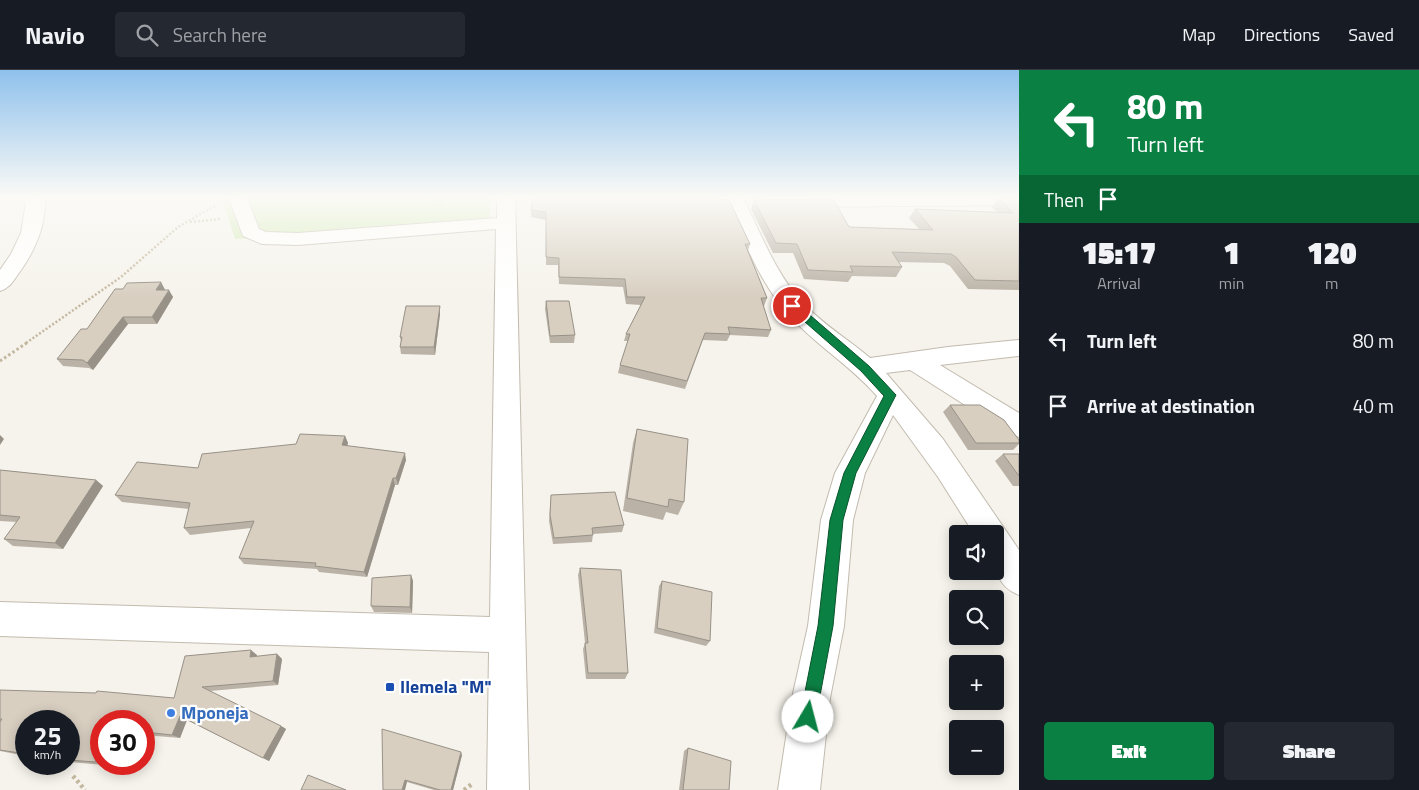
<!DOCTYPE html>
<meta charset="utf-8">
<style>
body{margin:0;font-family:"Titillium Web",sans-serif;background:#242831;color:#f1f3f6;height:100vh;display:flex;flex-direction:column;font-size:19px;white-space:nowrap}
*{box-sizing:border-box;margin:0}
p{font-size:16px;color:#9ea1a6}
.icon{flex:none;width:28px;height:28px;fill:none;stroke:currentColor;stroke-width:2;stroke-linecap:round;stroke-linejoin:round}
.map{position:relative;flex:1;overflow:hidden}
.details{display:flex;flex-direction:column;background:#171b24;width:400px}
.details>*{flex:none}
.banner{background:#0b8043;color:#fff;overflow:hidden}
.tools{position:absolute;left:949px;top:455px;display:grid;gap:10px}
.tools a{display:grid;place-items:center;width:55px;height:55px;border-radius:5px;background:#171b24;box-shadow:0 2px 12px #0003;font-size:25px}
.speed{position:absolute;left:15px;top:640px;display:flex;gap:10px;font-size:25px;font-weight:700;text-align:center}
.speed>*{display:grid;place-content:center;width:65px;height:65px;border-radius:50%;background:#171b24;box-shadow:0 2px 12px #0003;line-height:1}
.speed small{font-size:12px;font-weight:400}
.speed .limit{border:8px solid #d22;background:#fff;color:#111}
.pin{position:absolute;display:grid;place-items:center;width:42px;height:42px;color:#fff;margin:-21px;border:2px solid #fff;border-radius:50%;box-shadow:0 1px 5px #0007}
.me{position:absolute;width:55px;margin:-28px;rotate:8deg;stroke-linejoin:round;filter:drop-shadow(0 0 4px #0008)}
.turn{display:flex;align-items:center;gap:18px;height:105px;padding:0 25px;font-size:22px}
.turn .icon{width:65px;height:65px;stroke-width:2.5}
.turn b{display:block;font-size:35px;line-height:42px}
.then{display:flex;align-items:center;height:48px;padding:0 25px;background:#0003;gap:10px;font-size:19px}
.eta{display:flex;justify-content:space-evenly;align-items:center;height:85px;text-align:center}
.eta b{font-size:30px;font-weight:800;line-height:35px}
.button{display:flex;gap:10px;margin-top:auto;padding:10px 25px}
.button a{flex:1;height:58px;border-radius:5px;background:#0b8043;color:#fff;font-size:20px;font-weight:800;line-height:58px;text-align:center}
.button a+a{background:#242831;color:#f1f3f6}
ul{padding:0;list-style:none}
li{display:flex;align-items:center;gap:15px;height:65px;padding:0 25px}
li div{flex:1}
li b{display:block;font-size:19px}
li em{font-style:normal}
header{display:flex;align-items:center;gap:30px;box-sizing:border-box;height:70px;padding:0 25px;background:#171b24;border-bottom:1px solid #363941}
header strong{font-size:24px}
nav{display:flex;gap:28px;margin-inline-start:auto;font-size:18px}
.search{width:350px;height:45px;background:#242831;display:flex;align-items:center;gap:12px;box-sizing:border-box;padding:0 18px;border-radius:5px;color:#9ea1a6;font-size:19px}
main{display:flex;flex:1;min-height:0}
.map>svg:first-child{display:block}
.green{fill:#d2eab5}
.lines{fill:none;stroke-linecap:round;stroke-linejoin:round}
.minor-casing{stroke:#c2bbae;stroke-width:2}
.path-far2{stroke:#c4b79f;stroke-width:2.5;stroke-dasharray:2 2;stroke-linecap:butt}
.path-far1{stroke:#c4b79f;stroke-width:3;stroke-dasharray:2.5 2.5;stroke-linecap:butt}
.path{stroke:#c4b79f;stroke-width:4.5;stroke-dasharray:3 3;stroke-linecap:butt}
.minor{fill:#fff;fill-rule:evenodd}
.wall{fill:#bab2a6}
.shaded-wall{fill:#979187}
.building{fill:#d8cfc1;stroke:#979187}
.route{fill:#0b8043;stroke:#07532c}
.transit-dot{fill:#1a4fb4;stroke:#fff;stroke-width:2}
.shop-dot{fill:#3f7fe0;stroke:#fff;stroke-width:2}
.labels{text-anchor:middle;stroke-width:4.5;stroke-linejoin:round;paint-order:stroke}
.near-transit-label{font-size:18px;font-weight:bold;fill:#164399;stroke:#fff;text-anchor:start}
.near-shop-label{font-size:18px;font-weight:bold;fill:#366cbe;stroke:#fff;text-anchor:start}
</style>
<header>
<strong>Navio</strong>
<div class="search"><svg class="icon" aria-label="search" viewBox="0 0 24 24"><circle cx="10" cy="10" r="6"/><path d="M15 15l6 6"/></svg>Search here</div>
<nav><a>Map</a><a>Directions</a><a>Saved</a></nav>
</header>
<main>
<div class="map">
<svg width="1019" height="720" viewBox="0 0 1019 720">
<rect width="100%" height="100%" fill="#f6f3ec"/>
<path class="green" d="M221,126H491L489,153L235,169Z"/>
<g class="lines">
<defs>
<g id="minor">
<path d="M27,126H45C46,156 36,179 19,203C13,211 10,218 0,221V200L11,184L21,163Z"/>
<path d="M228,126H246L259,159L266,162L298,163L497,148V126H515L529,720H487L489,582L0,566V532L490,547L496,159L298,175L262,174L243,166Z"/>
<path d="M724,126H742C760,161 775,203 802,232C822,254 848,269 870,288L948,277L1019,270V286L940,295L1019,343V367L1009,363L910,300L886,303L943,369L1019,480V525C991,514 995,489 995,464H974L938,407L893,345L865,403L853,450L844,556L830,628L820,720H778L792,628L808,556L821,450L835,403L877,326C850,295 814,274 787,243C758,210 742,165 724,126Z"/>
<path d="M793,126H1019V135L795,137L788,135L786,131Z"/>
</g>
</defs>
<use href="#minor" class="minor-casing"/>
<g class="path-far2">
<path d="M417,126L441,135"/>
<path d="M190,152L221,149"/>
<path d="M26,273L121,207L178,157L216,135"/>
</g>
<path class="path-far1" d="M0,291L28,272"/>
<g class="path">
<path d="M73,706L85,720"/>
<path d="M464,720L472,714"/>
</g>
<use href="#minor" class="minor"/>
</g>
<g class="wall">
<path d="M999,128H1019V220L968,219L950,196L944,193L898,192L902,197L896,207L852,206L848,212L804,209L793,183H773L751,139L754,130L849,157L919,159L909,148L915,139L997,142L992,137Z"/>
<path d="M717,129L750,174L748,180L767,228L764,236H763L771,260L768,267L730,265L727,271L703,270L685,319L618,303L620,295L628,271H624L626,264L641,235L626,234L623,217L559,214L558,195H546V150L531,147V140Z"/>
<path d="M161,212L165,220L173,227L157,254H128L93,300L89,298L63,296L57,289L87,259L123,219Z"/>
<path d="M546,231L575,265L574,273H550L545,239Z"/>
<path d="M440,236V244L435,285L401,284L400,277L401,272L400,267Z"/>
<path d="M950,335L1019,370V374L1013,380H968L943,342Z"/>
<path d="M637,359L684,432L678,445L666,442L663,450L623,441L633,373Z"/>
<path d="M345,366L348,373L347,376L406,390L398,415H395L367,507L319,502L317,499L244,494L239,488L251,458L190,465L184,458L189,439L122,432L115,425L198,398L296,374Z"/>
<path d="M1003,384H1019V416H1013L995,391Z"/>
<path d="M0,400L96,410L103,416L63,479L13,476L4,469L17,452L0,451Z"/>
<path d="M551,425L624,455L622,462L593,464L592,472L553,474L549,451Z"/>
<path d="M580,498L628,603L625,609H586L583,579L585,573L578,505Z"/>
<path d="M411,505L413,511L412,543L374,542L371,536Z"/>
<path d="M662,511L710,571L706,576L654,563L659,516Z"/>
<path d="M277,584L282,589L278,615L210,621L281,656L286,659L269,691L187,650L180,668L144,665V651H101V694H105L104,695L69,692V651H26V686L0,681V620L174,628L257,585L256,587Z"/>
<path d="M688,678L729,720H679L684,681Z"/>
<path d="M462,685L453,720H434L407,712L383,720Z"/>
</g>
<g class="shaded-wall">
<path d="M161,212L165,220H156Z"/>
<path d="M169,220L173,227L157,254L152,247Z"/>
<path d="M440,236V244L435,285L434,277Z"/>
<path d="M123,247L128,254L93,300L87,293Z"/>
<path d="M0,365L4,369L0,375Z"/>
<path d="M345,366L348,373L345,382L342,375Z"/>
<path d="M405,383L406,390L398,415L396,408Z"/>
<path d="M393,408L395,415L367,507L364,502Z"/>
<path d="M96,410L103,416L63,479L55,473Z"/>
<path d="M411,505L413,511L412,543L410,537Z"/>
<path d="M251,580L257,585L255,592L250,587Z"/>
<path d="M277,584L282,589L278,615L273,611Z"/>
<path d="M180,646L187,650L180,668L172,665Z"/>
<path d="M281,656L286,659L269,691L263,688Z"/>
<path d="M101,679V694H105L104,695L95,692Z"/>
<path d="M461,682L462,685L453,720H451Z"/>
<path d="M405,710L407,712L405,720H402Z"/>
</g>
<g class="building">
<path d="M533,126H716L717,129L729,130L750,174H745L767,228H761L771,260L728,257L730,264L705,263L687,311L620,295L630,264H626L645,227H627L625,209L559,207V188L546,187V142L531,140Z"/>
<path d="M999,128H1019V211L975,210L956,187L951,184L892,182L902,197L850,196L853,202L808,200L797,174L776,173L754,130L833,129L849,157L933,160L915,139L1013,143Z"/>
<path d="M161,212L156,220H169L152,247H123L87,293L83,290L57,289L81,259H87L115,219H123L127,213Z"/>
<path d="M546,231H569L575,265L550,266Z"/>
<path d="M406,236H440L434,277H400L402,267H400Z"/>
<path d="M950,335H980L1004,350L1019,370V373H976Z"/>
<path d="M637,359L688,369L684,432L669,429L668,437L627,428Z"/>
<path d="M300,364L345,366L342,375L405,383L396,408H393L364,502L315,496L316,493L239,488L254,451L184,458L190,433L115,425L137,392L198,398L202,384L296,374Z"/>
<path d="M1003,384H1019V406Z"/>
<path d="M0,400L96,410L55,473L4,469L20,447L0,445Z"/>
<path d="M615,422L624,455L592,458L593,465L554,468L550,445L551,425Z"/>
<path d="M580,498L621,500L628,603H588L585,573H588Z"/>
<path d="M411,505L410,537L371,536L372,508Z"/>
<path d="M662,511L712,522L710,571L657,558Z"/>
<path d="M251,580L250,587L277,584L273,611L202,617L281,656L263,688L180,646L172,665L144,662V651H101V679L95,692L69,690V651H26V684L0,680V652L2,649H0V620L96,623L97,621L174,628L185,586Z"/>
<path d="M382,659L461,682L451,720H440L405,710L402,720H383Z"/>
<path d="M688,678L731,691L729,720H683Z"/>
<path d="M308,705L346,720H301Z"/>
</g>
<linearGradient id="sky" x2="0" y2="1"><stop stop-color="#8fc1ec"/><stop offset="0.56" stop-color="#fbfaf6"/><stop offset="1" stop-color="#fbfaf6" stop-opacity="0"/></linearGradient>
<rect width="1019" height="227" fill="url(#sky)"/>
<path class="route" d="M789,233H796L869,296L896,325L856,403L843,450L833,556L816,647L814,652L808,655L803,652L800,647L818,556L830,450L844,403L884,326L861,301L789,238Z"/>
<rect class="transit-dot" x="385" y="612" width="10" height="10" rx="2.5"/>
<circle class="shop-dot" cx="171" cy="643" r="5"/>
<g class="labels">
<g class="near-transit-label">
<text x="400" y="623">Ilemela "M"</text>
</g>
<g class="near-shop-label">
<text x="181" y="649">Mponeja</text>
</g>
</g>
</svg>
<div class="tools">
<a><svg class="icon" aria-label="sound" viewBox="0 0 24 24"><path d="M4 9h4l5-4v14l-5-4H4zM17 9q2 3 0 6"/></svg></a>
<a><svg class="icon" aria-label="search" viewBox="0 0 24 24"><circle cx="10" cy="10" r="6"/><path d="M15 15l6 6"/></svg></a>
<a>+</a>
<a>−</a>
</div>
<div class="speed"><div>25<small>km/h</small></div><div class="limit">30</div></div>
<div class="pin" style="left:792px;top:236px;background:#d93025"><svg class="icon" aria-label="arrive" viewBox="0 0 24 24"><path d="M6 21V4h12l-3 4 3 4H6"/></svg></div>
<svg class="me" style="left:808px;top:647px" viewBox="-20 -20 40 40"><circle r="19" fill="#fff"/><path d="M0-13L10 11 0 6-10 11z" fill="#0b8043"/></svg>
</div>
<section class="details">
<div class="banner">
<div class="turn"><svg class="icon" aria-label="left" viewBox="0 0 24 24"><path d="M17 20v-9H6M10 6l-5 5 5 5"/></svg><div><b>80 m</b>Turn left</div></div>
<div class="then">Then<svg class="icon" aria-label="arrive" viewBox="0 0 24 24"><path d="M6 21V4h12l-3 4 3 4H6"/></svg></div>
</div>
<div class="eta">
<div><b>15:17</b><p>Arrival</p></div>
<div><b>1</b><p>min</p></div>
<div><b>120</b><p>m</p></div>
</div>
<ul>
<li><svg class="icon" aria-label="left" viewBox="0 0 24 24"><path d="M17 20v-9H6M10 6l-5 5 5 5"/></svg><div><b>Turn left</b></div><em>80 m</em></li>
<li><svg class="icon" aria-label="arrive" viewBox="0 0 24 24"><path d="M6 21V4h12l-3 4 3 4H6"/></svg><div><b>Arrive at destination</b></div><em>40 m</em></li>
</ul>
<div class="button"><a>Exit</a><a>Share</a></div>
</section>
</main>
